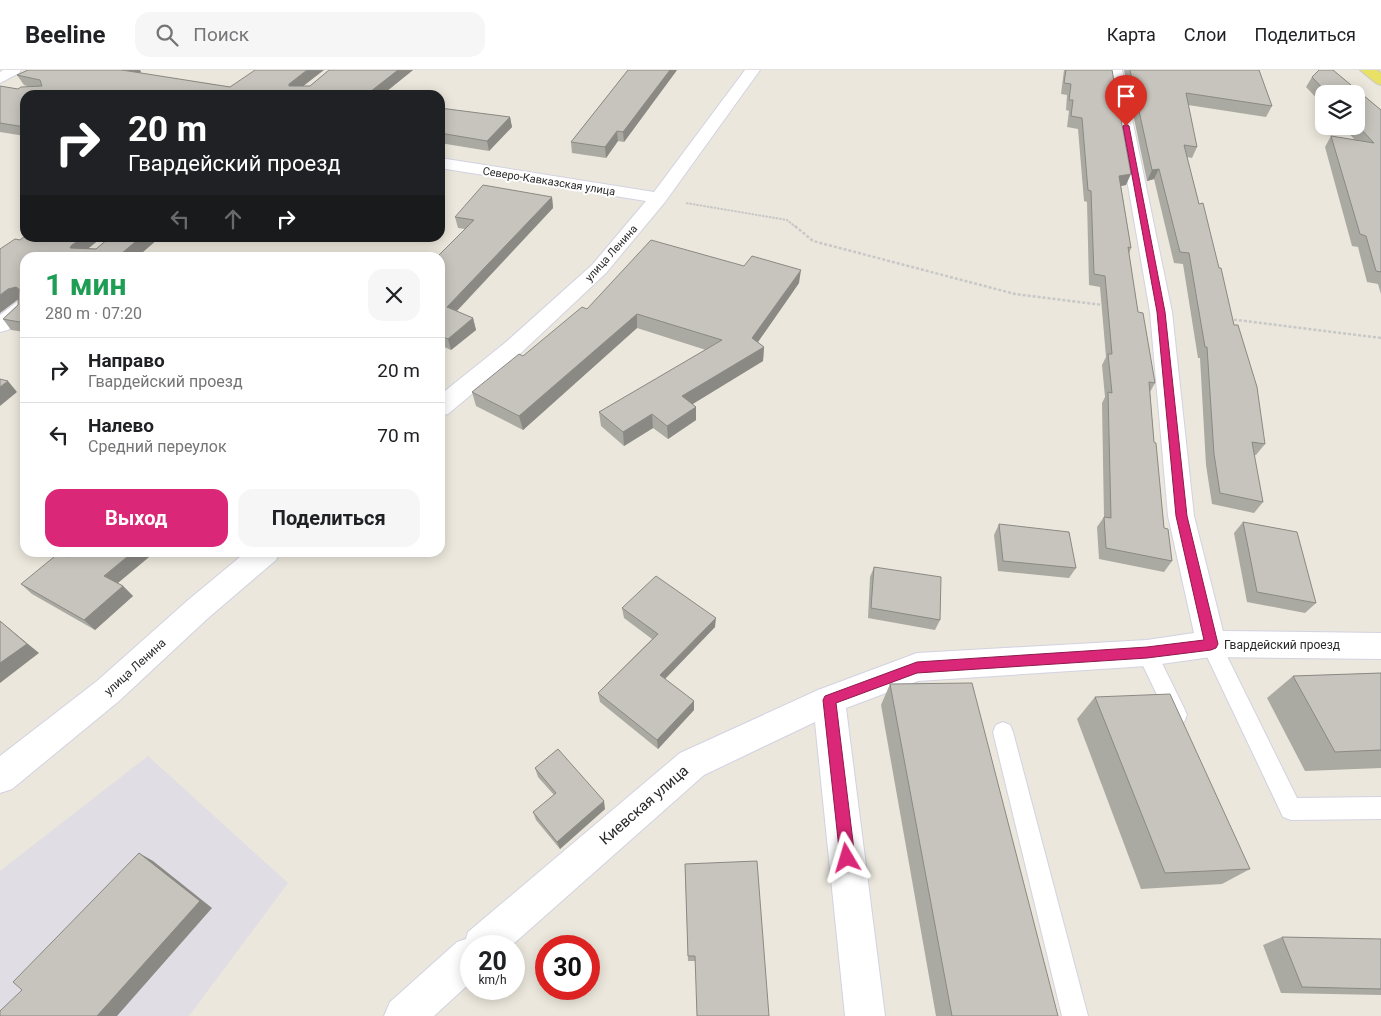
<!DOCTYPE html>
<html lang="ru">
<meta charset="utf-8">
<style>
body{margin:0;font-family:Roboto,sans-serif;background:#f6f6f6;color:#202124;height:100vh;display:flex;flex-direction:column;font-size:19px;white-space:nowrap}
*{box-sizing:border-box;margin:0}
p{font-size:16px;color:#757577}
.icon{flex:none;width:28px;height:28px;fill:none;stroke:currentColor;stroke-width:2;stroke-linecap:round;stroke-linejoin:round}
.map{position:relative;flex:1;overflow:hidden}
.panel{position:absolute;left:20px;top:182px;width:425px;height:305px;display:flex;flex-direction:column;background:#fff;border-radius:15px;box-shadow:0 2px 12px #0003}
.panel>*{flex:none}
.top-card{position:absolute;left:20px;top:20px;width:425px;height:152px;border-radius:15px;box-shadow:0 2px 12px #0003;background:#202124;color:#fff;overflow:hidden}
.tools{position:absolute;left:1315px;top:15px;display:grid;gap:10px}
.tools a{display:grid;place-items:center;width:50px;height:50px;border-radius:10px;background:#fff;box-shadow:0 2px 12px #0003;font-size:25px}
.speed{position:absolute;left:460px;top:865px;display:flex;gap:10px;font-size:25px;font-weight:700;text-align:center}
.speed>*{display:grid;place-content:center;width:65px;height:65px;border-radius:50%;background:#fff;box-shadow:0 2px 12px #0003;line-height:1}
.speed small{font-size:12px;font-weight:400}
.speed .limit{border:8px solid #d22;background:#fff;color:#111}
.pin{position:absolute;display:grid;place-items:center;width:42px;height:42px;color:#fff;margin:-51px -21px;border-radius:50% 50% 50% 0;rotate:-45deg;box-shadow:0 0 5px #0007}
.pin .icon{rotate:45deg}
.me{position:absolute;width:55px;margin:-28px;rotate:353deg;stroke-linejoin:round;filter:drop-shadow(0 0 4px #0008)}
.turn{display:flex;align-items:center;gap:18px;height:105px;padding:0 25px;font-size:22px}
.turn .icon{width:65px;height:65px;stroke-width:2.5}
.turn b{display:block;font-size:35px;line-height:42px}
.lanes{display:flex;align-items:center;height:48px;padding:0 25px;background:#0003;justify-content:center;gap:25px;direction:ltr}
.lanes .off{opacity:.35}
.round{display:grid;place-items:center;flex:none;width:52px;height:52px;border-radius:15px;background:#f6f6f6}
.head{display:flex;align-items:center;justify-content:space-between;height:85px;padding:0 25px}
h1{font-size:30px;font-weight:700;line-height:38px;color:#1e9e55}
.primary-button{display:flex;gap:10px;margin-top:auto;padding:10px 25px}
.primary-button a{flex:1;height:58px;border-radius:15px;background:#db2777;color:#fff;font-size:20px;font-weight:700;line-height:58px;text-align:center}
.primary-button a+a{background:#f6f6f6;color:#202124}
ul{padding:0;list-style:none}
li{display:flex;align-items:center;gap:15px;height:65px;padding:0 25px;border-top:1px solid #e0e0e0}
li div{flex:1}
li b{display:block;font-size:19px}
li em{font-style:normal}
header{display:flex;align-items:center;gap:30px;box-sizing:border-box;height:70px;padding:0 25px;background:#fff;border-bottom:1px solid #e0e0e0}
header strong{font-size:24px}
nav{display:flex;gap:28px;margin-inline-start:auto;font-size:18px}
.search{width:350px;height:45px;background:#f6f6f6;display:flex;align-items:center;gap:12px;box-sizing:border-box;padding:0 18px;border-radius:15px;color:#757577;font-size:19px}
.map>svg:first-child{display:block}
.industrial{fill:#e0dde4}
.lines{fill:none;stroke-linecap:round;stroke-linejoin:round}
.lane-casing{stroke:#d2d2e2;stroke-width:2}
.street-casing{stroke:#d2d2e2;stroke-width:2}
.primary-casing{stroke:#c8c8c8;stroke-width:2}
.path-far1{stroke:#c8c8c8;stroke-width:2;stroke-dasharray:2.5 1;stroke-linecap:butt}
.path{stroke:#c8c8c8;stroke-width:2.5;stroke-dasharray:3 2;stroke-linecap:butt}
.lane{fill:#fff;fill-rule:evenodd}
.street{fill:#fff;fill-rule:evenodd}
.primary{fill:#e8e165;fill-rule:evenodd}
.wall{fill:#aaa9a2}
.shaded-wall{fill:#8b8984}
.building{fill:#c6c4bc;stroke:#8b8984}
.route{fill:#db2777;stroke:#8e194d}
.labels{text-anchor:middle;stroke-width:4;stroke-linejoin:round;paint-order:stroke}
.far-street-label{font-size:11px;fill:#2a2a2a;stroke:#fff}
.street-label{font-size:12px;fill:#2a2a2a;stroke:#fff}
.near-street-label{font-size:15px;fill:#2a2a2a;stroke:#fff}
</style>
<header>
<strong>Beeline</strong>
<div class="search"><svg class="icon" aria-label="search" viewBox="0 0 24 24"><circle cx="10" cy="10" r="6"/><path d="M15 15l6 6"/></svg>Поиск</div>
<nav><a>Карта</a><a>Слои</a><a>Поделиться</a></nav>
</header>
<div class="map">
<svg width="1381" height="946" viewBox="0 0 1381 946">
<rect width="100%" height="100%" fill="#ebe7dc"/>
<path class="industrial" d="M148,686L288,813L189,946H0V801Z"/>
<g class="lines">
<defs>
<g id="lane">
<path d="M1211,566L1218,568L1297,728L1381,727V749L1291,750L1283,747L1201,574L1204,568Z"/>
<path d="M1147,575L1154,577L1184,638L1187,645L1184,652L1177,654L1170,652L1137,583L1140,577Z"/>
<path d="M1003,652L1010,655L1013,662L1088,946H1062L993,662L996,655Z"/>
</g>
<g id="street">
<path d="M3,0H21L19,3L0,13V2Z"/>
<path d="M745,0H760L665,132L606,203L522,282L448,344L440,346V325L506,272L592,195L646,131L440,98V88L654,122Z"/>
<path d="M1108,0H1122L1172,242L1194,446L1223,561L1381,563V589L1211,587L1147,596L918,611L846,638L885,946H845L815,652L704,705L511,876H471V912L434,946H384L390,932L457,872L466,869L468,862L680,683L818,620L917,583L1147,570L1194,563L1168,446L1150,242Z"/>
<path d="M25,230V246L8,260L0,262V245L18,231Z"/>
<path d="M246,482H280L276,490L207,549L119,631L12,719L0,723V686L97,611L187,531Z"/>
</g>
<path id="primary" d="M1360,0H1377L1381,3V15L1376,13Z"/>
</defs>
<use href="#lane" class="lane-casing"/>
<use href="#street" class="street-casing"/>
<use href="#primary" class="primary-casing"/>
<path class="path-far1" d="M686,133L787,150L797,158"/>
<g class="path">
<path d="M795,156L813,171L1015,224L1103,235"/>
<path d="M1229,249L1381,268"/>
</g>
<use href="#lane" class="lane"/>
<use href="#street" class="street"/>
<use href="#primary" class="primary"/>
</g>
<g class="wall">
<path d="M28,0H140L141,2L140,3L230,17L310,16L329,0H413L382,25H25V66L0,62V16L18,19L30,17L24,15L17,5Z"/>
<path d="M628,0H677L624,72L618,71L606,88L572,83L571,72Z"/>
<path d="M1064,0H1112L1126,115L1121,116L1131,178L1129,184L1138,242L1155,313L1150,322L1154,372L1164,458L1172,491L1164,502L1099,489L1097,457L1104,447L1102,333L1105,327L1102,295L1106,287L1100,217L1089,215L1087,132L1084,131L1078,59L1067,57L1069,41L1066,40L1067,25L1061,24Z"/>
<path d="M1124,0H1259L1272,36L1266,47L1188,35L1197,77L1192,88L1187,87L1199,134L1219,198L1265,374L1256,385H1254L1263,432L1254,443L1212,434L1206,395L1200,288H1198L1183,194L1174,193L1154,109L1147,111Z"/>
<path d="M1319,0H1333L1381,40V224L1378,214L1367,212L1358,177L1352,176L1325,77L1331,66L1355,70L1342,56H1356V24H1324V36L1306,17L1312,7Z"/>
<path d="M440,38L510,47L512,57L489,81L440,73Z"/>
<path d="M552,127L553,138L457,241L473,248L476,260L451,280L440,275V188L465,159L458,158L455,147Z"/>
<path d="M25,168H101L88,178L96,179L109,168H159L136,188H25V262L11,260L3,249L18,235V229L17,230L0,243L20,170Z"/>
<path d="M799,213L758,272L764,277L763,291L692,334L696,337V350L668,369L653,358L624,376L601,356L599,342L706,280L637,258L523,360L476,336L472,322L523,286L587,239Z"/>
<path d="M1243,452L1316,533L1305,543L1247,532L1234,463Z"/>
<path d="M999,454L1076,498L1069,508L998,501L994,465Z"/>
<path d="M74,482H155L118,513L123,516L133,526L95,560L32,524L21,514L69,487Z"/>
<path d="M874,497L940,550L935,560L868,548L870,507Z"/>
<path d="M622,538L715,557L665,609L694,631V640L658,679L600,632L598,623L652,569L624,548Z"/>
<path d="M1381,603V698L1305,701L1267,628L1293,606Z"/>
<path d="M890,614L1058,946H936L881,635Z"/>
<path d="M1095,627L1250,799L1222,814L1141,819L1077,649Z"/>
<path d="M535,698L605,739L560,779L536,750L533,742L554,725L538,707Z"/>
<path d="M685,794L769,946L695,891H688Z"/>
<path d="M1282,867L1381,869V925L1281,923L1263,875Z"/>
</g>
<g class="shaded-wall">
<path d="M123,0H140L141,2L128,10Z"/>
<path d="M307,0H324L293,24L289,16V14Z"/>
<path d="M398,0H413L382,25H366Z"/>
<path d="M670,0H677L624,72L623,62Z"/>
<path d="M510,47L512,57L489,81L487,71Z"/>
<path d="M617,61L618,71L606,88L605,77Z"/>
<path d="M1159,99L1154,109L1147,111L1152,100Z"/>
<path d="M1131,104L1126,115L1114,117L1119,106Z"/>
<path d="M552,127L553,138L450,248L447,237Z"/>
<path d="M81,168H101L78,187L70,178L71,176Z"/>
<path d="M140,168H159L136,188H124L122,183Z"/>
<path d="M801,200L799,213L751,282L752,268Z"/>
<path d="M16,217L25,228L17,230L0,243V225L8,219Z"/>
<path d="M637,244V258L523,360L519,346Z"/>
<path d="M473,248L476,260L451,280L448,269Z"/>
<path d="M764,277L763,291L683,340L682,326Z"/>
<path d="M8,311L17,322L0,336V317Z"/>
<path d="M696,337V350L668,369L667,356Z"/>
<path d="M652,344L653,358L624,376L623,362Z"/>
<path d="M133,482H155L114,516L104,506Z"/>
<path d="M123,516L133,526L95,560L84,550Z"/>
<path d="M716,548L715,557L660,614V605Z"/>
<path d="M0,551L39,583L0,613Z"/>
<path d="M694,631V640L658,679L657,670Z"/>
<path d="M604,731L605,739L560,779L557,772Z"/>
<path d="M139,783L153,791L212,838L117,946H97Z"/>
</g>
<g class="building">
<path d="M28,0H123H122L230,17L255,0H307L289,14V16H310L329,0H398L366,25H25V57L0,53V16L18,19L21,17L42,16L40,10L17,5Z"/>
<path d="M628,0H670L623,62L617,61L605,77L571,72Z"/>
<path d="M1066,0H1112L1131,104L1119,106L1131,178L1128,177L1138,242L1143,243L1155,313L1149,312L1154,372L1156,373L1164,458L1168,459L1172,491L1106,478L1104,447L1111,448L1108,322L1112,323L1108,284H1112L1105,206L1094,204L1091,121L1088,120L1082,48L1071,46L1073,30H1069L1071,14L1064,13Z"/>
<path d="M1130,0H1259L1272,36L1186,23L1197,77L1184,75L1199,134L1203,133L1219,198H1221L1234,255H1238L1257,317L1265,374L1252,372L1263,432L1220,423L1214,384L1207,277H1205L1189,183L1180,182L1159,99L1152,100Z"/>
<path d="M1319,0H1333L1381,40V202L1376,201L1366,166L1360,164L1331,66L1374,73L1356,54V24H1328L1312,7Z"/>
<path d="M440,38L510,47L487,71L440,63Z"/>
<path d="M483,115L552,127L447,237L473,248L448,269L440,266V188H436L474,150L455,147Z"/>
<path d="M25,166V168H81L71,176L70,178L96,179L109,168H140L122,183L131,185L128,188H25V253L3,249L18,235L19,219L16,217L8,219L0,225V179L15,169L20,170Z"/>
<path d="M651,170L744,196L752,186L801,200L752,268L764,277L682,326L696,337L667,356L652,344L623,362L599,342L722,270L637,244L519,346L472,322L519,284L523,286L582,237L587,239Z"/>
<path d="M0,309L8,311L0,317Z"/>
<path d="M1243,452L1297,462L1316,533L1257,522Z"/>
<path d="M999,454L1069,462L1076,498L1003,491Z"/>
<path d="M60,482L69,487L74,482H133L104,506L123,516L84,550L21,514Z"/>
<path d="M874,497L941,507L940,550L871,538Z"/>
<path d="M656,506L716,548L660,605L694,631L657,670L598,623L658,564L622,538Z"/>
<path d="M0,551L27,574L0,593Z"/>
<path d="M1381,603V680L1335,682L1293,606Z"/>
<path d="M972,613L1058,946H952L890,614Z"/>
<path d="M1170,624L1250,799L1165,803L1095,627Z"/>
<path d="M558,679L604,731L557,772L533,742L556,723L535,698Z"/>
<path d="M139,783L200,831L97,946H0V941L22,920L13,912Z"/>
<path d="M757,791L769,946H697L695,886H688L685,794Z"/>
<path d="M1282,867L1381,869V919L1302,917Z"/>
</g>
<path class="route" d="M1126,54L1129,56L1165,242L1187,446L1218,574L1216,578L1211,580L1147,588L917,603L836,633L855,788L852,793L847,795L842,793L840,788L823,630L825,626L917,592L1147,577L1204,570L1176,446L1157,242L1123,56Z"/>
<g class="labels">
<g class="far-street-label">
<text transform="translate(549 111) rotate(9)" y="4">Северо-Кавказская улица</text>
<text transform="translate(611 183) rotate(-48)" y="4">улица Ленина</text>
</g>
<g class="street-label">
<text x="1282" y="579">Гвардейский проезд</text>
<text transform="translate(135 597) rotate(-42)" y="4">улица Ленина</text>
</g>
<g class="near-street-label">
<text transform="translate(644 735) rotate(-41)" y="5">Киевская улица</text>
</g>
</g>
</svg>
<div class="tools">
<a><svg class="icon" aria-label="layers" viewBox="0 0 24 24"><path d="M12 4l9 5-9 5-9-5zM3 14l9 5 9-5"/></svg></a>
</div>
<div class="speed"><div>20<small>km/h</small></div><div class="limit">30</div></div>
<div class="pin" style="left:1126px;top:56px;background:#d93025"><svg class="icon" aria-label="arrive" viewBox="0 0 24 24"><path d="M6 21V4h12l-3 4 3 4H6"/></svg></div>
<svg class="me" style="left:847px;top:788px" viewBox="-20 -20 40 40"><path d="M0-17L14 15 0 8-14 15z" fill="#db2777" stroke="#fff" stroke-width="4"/></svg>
<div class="top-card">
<div class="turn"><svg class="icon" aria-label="right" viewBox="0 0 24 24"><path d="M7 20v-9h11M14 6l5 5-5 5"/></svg><div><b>20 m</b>Гвардейский проезд</div></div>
<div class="lanes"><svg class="icon off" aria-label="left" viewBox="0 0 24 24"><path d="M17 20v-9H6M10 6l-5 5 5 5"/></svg><svg class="icon off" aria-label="ahead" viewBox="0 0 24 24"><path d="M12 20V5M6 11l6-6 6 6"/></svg><svg class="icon" aria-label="right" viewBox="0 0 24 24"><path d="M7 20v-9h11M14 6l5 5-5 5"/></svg></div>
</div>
<section class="panel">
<div class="head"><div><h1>1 мин</h1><p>280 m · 07:20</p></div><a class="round"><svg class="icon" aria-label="close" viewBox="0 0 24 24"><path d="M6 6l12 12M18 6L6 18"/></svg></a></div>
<ul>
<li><svg class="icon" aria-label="right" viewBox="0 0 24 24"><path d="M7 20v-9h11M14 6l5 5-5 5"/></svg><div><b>Направо</b><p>Гвардейский проезд</p></div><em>20 m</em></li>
<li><svg class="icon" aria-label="left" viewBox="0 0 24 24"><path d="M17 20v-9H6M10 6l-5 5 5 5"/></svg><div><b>Налево</b><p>Средний переулок</p></div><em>70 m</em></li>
</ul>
<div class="primary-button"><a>Выход</a><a>Поделиться</a></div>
</section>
</div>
